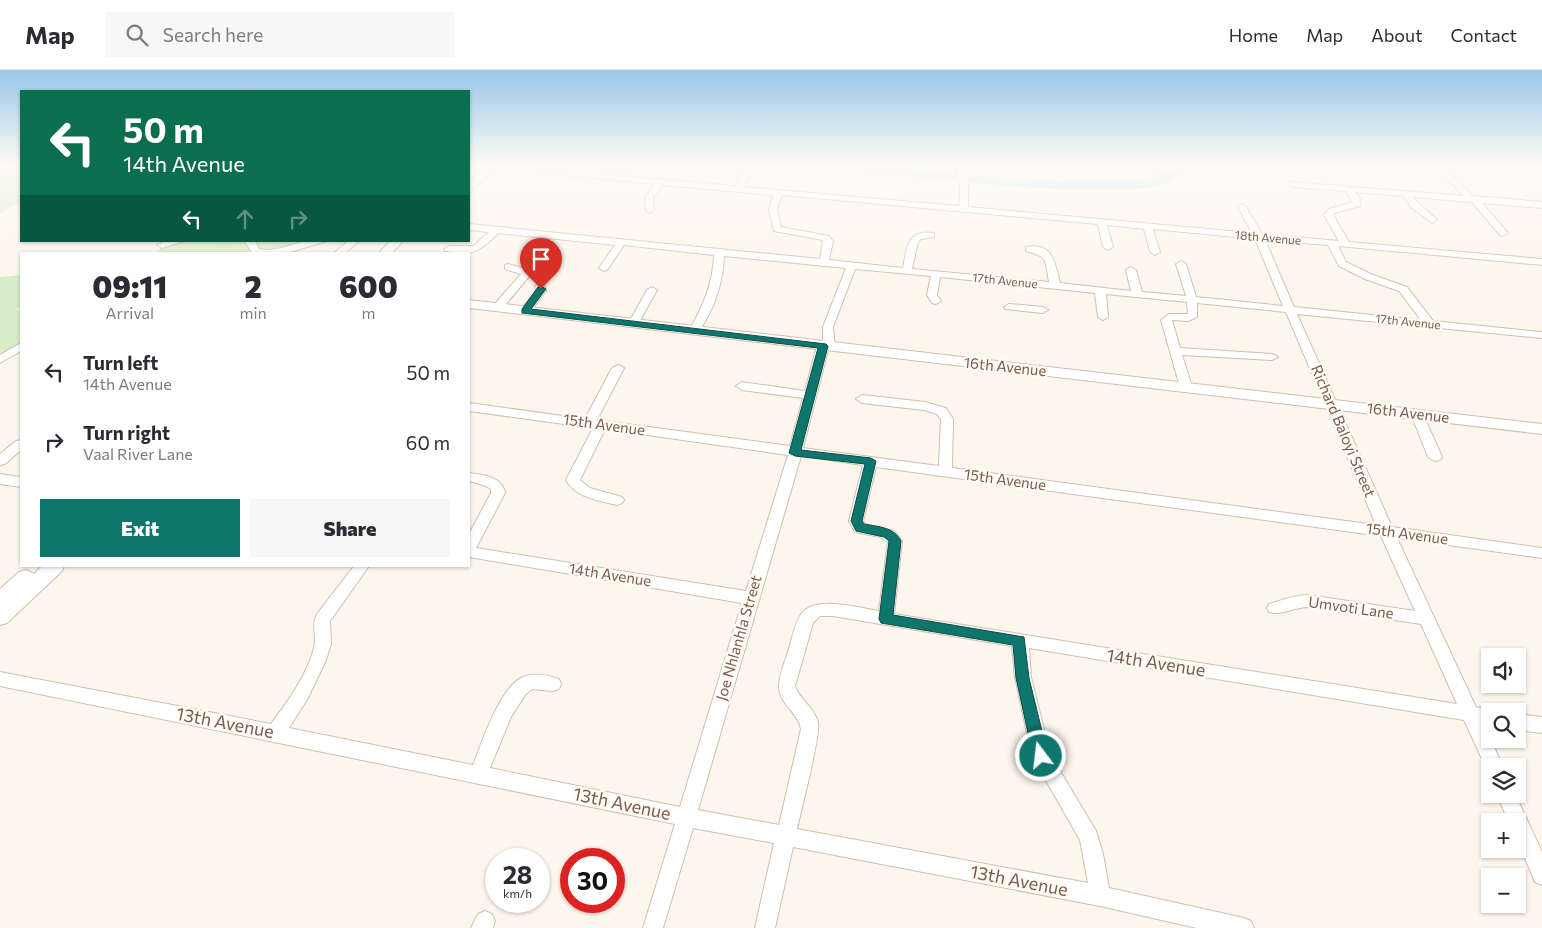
<!DOCTYPE html>
<meta charset="utf-8">
<style>
body{margin:0;font-family:Commissioner,sans-serif;background:#f7f7f7;color:#2b2b33;height:100vh;display:flex;flex-direction:column;font-size:19px;white-space:nowrap}
*{box-sizing:border-box;margin:0}
p{font-size:16px;color:#7c7c81}
.icon{flex:none;width:28px;height:28px;fill:none;stroke:currentColor;stroke-width:2;stroke-linecap:round;stroke-linejoin:round}
.map{position:relative;flex:1;overflow:hidden}
.panel{position:absolute;left:20px;top:182px;width:450px;height:315px;display:flex;flex-direction:column;background:#fff;border-radius:0px;box-shadow:0 1px 4px #0004}
.panel>*{flex:none}
.hud{position:absolute;left:20px;top:20px;width:450px;height:152px;border-radius:0px;box-shadow:0 1px 4px #0004;background:#0b6e4f;color:#fff;overflow:hidden}
.tools{position:absolute;left:1481px;top:578px;display:grid;gap:10px}
.tools a{display:grid;place-items:center;width:45px;height:45px;border-radius:0px;background:#fff;box-shadow:0 1px 4px #0004;font-size:25px}
.speed{position:absolute;left:485px;top:778px;display:flex;gap:10px;font-size:25px;font-weight:700;text-align:center}
.speed>*{display:grid;place-content:center;width:65px;height:65px;border-radius:50%;background:#fff;box-shadow:0 1px 4px #0004;line-height:1}
.speed small{font-size:12px;font-weight:400}
.speed .limit{border:8px solid #d22;background:#fff;color:#111}
.pin{position:absolute;display:grid;place-items:center;width:42px;height:42px;color:#fff;margin:-51px -21px;border-radius:50% 50% 50% 0;rotate:-45deg;box-shadow:0 0 5px #0007}
.pin .icon{rotate:45deg}
.me{position:absolute;width:55px;margin:-28px;rotate:345deg;stroke-linejoin:round;filter:drop-shadow(0 0 4px #0008)}
.turn{display:flex;align-items:center;gap:18px;height:105px;padding:0 20px;font-size:22px}
.turn .icon{width:65px;height:65px;stroke-width:2.5}
.turn b{display:block;font-size:35px;line-height:42px}
.lanes{display:flex;align-items:center;height:48px;padding:0 20px;background:#0003;justify-content:center;gap:25px;direction:ltr}
.lanes .off{opacity:.35}
.eta{display:flex;justify-content:space-evenly;align-items:center;height:85px;text-align:center}
.eta b{font-size:30px;font-weight:800;line-height:35px}
.button{display:flex;gap:10px;margin-top:auto;padding:10px 20px}
.button a{flex:1;height:58px;border-radius:0px;background:#0f766e;color:#fff;font-size:20px;font-weight:800;line-height:58px;text-align:center}
.button a+a{background:#f7f7f7;color:#2b2b33}
ul{padding:0;list-style:none}
li{display:flex;align-items:center;gap:15px;height:70px;padding:0 20px}
li div{flex:1}
li b{display:block;font-size:19px}
li em{font-style:normal}
header{display:flex;align-items:center;gap:30px;box-sizing:border-box;height:70px;padding:0 25px;background:#fff;border-bottom:1px solid #e1e1e2}
header strong{font-size:24px}
nav{display:flex;gap:28px;margin-inline-start:auto;font-size:18px}
.search{width:350px;height:45px;background:#f7f7f7;display:flex;align-items:center;gap:12px;box-sizing:border-box;padding:0 18px;border-radius:0px;color:#7c7c81;font-size:19px}
.map>svg:first-child{display:block}
.green{fill:#d8ecc9}
.lines{fill:none;stroke-linecap:round;stroke-linejoin:round}
.river{fill:#bfe3e8;fill-rule:evenodd}
.minor-casing{stroke:#d1beb0;stroke-width:2}
.tertiary-casing{stroke:#d1beb0;stroke-width:2}
.minor{fill:#fff;fill-rule:evenodd}
.tertiary{fill:#fff;fill-rule:evenodd}
.route{fill:#0f766e;stroke:#0a4d48}
.labels{text-anchor:middle;stroke-width:5;stroke-linejoin:round;paint-order:stroke}
.far-street-label{font-size:12px;fill:#7a5c4d;stroke:#fffaf3}
.street-label{font-size:15px;fill:#7a5c4d;stroke:#fffaf3}
.near-street-label{font-size:18px;fill:#7a5c4d;stroke:#fffaf3}
</style>
<header>
<strong>Map</strong>
<div class="search"><svg class="icon" aria-label="search" viewBox="0 0 24 24"><circle cx="10" cy="10" r="6"/><path d="M15 15l6 6"/></svg>Search here</div>
<nav><a>Home</a><a>Map</a><a>About</a><a>Contact</a></nav>
</header>
<div class="map">
<svg width="1542" height="858" viewBox="0 0 1542 858">
<rect width="100%" height="100%" fill="#fdf6ec"/>
<g class="green">
<path d="M0,96H21V132L0,143Z"/>
<path d="M164,171H220L222,173L231,171H301L294,184H157Z"/>
<path d="M21,205V236L16,240L21,241V275L0,289V207Z"/>
</g>
<g class="lines">
<path class="river" d="M848,96H899L954,104L1057,111L1137,110L1153,107L1171,96H1188C1183,103 1168,112 1160,115C1139,121 1116,119 1095,119C1014,120 935,108 855,100Z"/>
<defs>
<g id="minor">
<path d="M482,96H514L735,116L746,96H754L743,117L959,136C960,122 963,108 953,96H962L968,110V137L1252,163L1238,137L1242,134L1246,137L1262,164L1339,171L1324,145L1329,139L1353,132L1346,121L1294,117L1291,116V112L1464,126L1440,101L1432,96H1443L1473,126L1542,132V138L1482,133L1508,163L1503,166L1500,165L1472,132L1412,127L1435,148L1437,150L1432,153L1412,138L1403,126L1355,122L1361,130L1360,136L1335,143L1333,145L1349,172L1542,189V195L1338,176L1346,192L1373,205L1407,217L1433,251L1542,262V268L1297,244L1392,457L1542,478V488L1397,468L1476,637L1495,641H1490V655L1483,654L1503,696H1490V703L1488,702L1464,650L1029,578L1031,607L1050,684L1096,761L1103,784L1109,818L1244,848L1251,851L1254,858H1197L1100,836L793,777L775,858H755L774,773L693,758L663,858H643L675,754L0,616V602L271,654C288,631 306,607 314,578C317,566 311,556 317,544L354,496H369L330,551L331,574L326,590L308,628L289,658L473,695C482,672 499,620 521,608C533,602 547,605 559,609L561,614L559,619L553,621L532,619L525,625L511,647L490,698L680,737L742,533L469,487V464L491,423V419L486,416L469,411V403C483,405 502,406 505,423L476,478L746,521L788,385L605,359L580,410L590,418L622,427L624,430L622,433L617,435C598,430 576,428 566,410L593,358L469,341V333L585,349L612,298L618,295L624,298L597,350L790,376L803,328L742,320L736,316L742,312L805,321L817,276L823,273V257L846,198L724,186C723,215 714,239 698,263H690L689,261C703,236 713,214 714,185L624,175L607,200L604,201L599,198L615,175L498,163C481,181 471,187 446,181L444,179L449,176H473L489,162L469,160V154L820,189L823,170L774,161L769,140L773,125L663,115L653,128L654,140L650,143L646,140L645,128L655,114L486,98ZM782,125L1098,154L1103,177L1108,180L1113,177L1107,155L1144,159L1150,182L1155,185L1160,182L1153,159L1255,169L1283,236L1196,227L1186,194L1181,191L1176,194L1186,226L1142,222L1136,200L1131,197L1126,200L1131,221L1060,213C1055,193 1053,172 1026,177V181C1049,187 1045,190 1049,212L912,199L918,172L921,169L934,167V163C907,159 907,177 903,198L829,190L833,171L829,166L781,157L777,140ZM1265,170L1328,175L1339,196L1365,209L1399,221L1421,250L1294,237ZM855,199L931,206L927,225L932,233L936,234L941,231L937,225L940,207L1095,223L1098,247L1103,250L1108,247L1106,224L1187,232L1188,244H1169L1161,250L1180,317L1186,321L1192,317L1182,285L1272,290L1278,287L1272,284L1180,278L1172,250L1188,251L1197,247V233L1286,242L1376,455L952,398L953,349L946,338L925,332L862,325L856,329L862,333L924,340L937,344L941,349L939,396L803,378L828,280L833,279L835,277L833,257ZM801,386L863,395L849,451L855,462L880,467L888,472L879,541C860,538 816,525 802,543C795,552 793,565 790,575C787,586 779,605 779,616C778,633 799,643 801,659L779,755L698,740ZM876,397L1381,466L1415,541L1308,525C1295,525 1282,530 1269,534L1267,538L1269,542C1281,546 1295,537 1308,537L1421,554L1457,634L894,544L902,471L894,461L865,454L863,451ZM820,546H833L1012,576L1015,607L1032,686L1080,770L1088,813L797,759C801,740 821,665 818,652C814,637 800,630 795,616L813,553Z"/>
<path d="M166,171H184L162,178L157,175Z"/>
<path d="M245,171H255L259,179C276,183 293,173 310,171C316,171 321,171 327,171L283,184L252,183Z"/>
<path d="M348,171H359L344,184H333Z"/>
<path d="M508,194L527,199L531,204L501,240H493L492,238L493,236L521,204L505,199V195Z"/>
<path d="M540,213L544,214L546,221L529,243H521L520,241L536,221L535,216Z"/>
<path d="M652,217L657,220L638,254L633,257L629,256L628,254L647,220Z"/>
<path d="M1009,234L1043,237L1048,240L1043,243L1005,239L1004,237Z"/>
<path d="M21,273V281L0,293V285Z"/>
<path d="M1417,340L1423,344L1442,387L1440,390L1435,391L1428,387L1411,344Z"/>
<path d="M21,370V380L5,394L0,395V384L16,371Z"/>
<path d="M0,404L21,407V417L0,414Z"/>
<path d="M1518,644L1542,647V663L1518,660Z"/>
<path d="M1497,724H1515L1542,782V815L1535,812L1518,772V751H1508Z"/>
<path d="M485,841L492,844L495,851L493,858H471L478,844Z"/>
</g>
<g id="tertiary">
<path d="M489,96H501L473,118L469,119V111Z"/>
<path d="M390,171H403L391,184H378Z"/>
<path d="M469,230L1542,354V364L469,238Z"/>
<path d="M42,496H64L62,501L7,553L0,555V519L19,502L26,500L34,504Z"/>
</g>
</defs>
<use href="#minor" class="minor-casing"/>
<use href="#tertiary" class="tertiary-casing"/>
<use href="#minor" class="minor"/>
<use href="#tertiary" class="tertiary"/>
</g>
<linearGradient id="sky" x2="0" y2="1"><stop stop-color="#97c7e8"/><stop offset="0.44" stop-color="#fefbf6"/><stop offset="1" stop-color="#fefbf6" stop-opacity="0"/></linearGradient>
<rect width="1542" height="216" fill="url(#sky)"/>
<path class="route" d="M541,216L546,219L531,239L826,274L828,276L801,380L871,388L876,391L862,451L864,454C879,457 894,457 901,471L893,545L1024,567L1029,608L1048,686L1046,690L1041,692L1035,690L1033,686L1016,608L1013,575L881,553L879,549L889,471L884,467L856,461L851,451L865,394L795,386L789,383L818,278L522,243V239L538,217Z"/>
<g class="labels">
<g class="far-street-label">
<text transform="translate(1268 168) rotate(5)" y="4">18th Avenue</text>
<text transform="translate(1005 211) rotate(6)" y="4">17th Avenue</text>
<text transform="translate(1408 252) rotate(6)" y="4">17th Avenue</text>
</g>
<g class="street-label">
<text transform="translate(1005 297) rotate(6)" y="5">16th Avenue</text>
<text transform="translate(1408 343) rotate(7)" y="5">16th Avenue</text>
<text transform="translate(604 355) rotate(8)" y="5">15th Avenue</text>
<text transform="translate(1343 361) rotate(67)" y="5">Richard Baloyi Street</text>
<text transform="translate(1005 410) rotate(8)" y="5">15th Avenue</text>
<text transform="translate(1407 464) rotate(8)" y="5">15th Avenue</text>
<text transform="translate(610 505) rotate(9)" y="5">14th Avenue</text>
<text transform="translate(1351 538) rotate(8)" y="5">Umvoti Lane</text>
<text transform="translate(739 568) rotate(-74)" y="5">Joe Nhlanhla Street</text>
</g>
<g class="near-street-label">
<text transform="translate(1156 593) rotate(9)" y="6">14th Avenue</text>
<text transform="translate(225 653) rotate(11)" y="6">13th Avenue</text>
<text transform="translate(622 734) rotate(12)" y="6">13th Avenue</text>
<text transform="translate(1019 811) rotate(11)" y="6">13th Avenue</text>
</g>
</g>
</svg>
<div class="tools">
<a><svg class="icon" aria-label="sound" viewBox="0 0 24 24"><path d="M4 9h4l5-4v14l-5-4H4zM17 9q2 3 0 6"/></svg></a>
<a><svg class="icon" aria-label="search" viewBox="0 0 24 24"><circle cx="10" cy="10" r="6"/><path d="M15 15l6 6"/></svg></a>
<a><svg class="icon" aria-label="layers" viewBox="0 0 24 24"><path d="M12 4l9 5-9 5-9-5zM3 14l9 5 9-5"/></svg></a>
<a>+</a>
<a>−</a>
</div>
<div class="speed"><div>28<small>km/h</small></div><div class="limit">30</div></div>
<div class="pin" style="left:541px;top:219px;background:#d93025"><svg class="icon" aria-label="arrive" viewBox="0 0 24 24"><path d="M6 21V4h12l-3 4 3 4H6"/></svg></div>
<svg class="me" style="left:1041px;top:686px" viewBox="-20 -20 40 40"><circle r="17" fill="#0f766e" stroke="#fff" stroke-width="3"/><path d="M0-11L8 9 0 5-8 9z" fill="#fff"/></svg>
<div class="hud">
<div class="turn"><svg class="icon" aria-label="left" viewBox="0 0 24 24"><path d="M17 20v-9H6M10 6l-5 5 5 5"/></svg><div><b>50 m</b>14th Avenue</div></div>
<div class="lanes"><svg class="icon" aria-label="left" viewBox="0 0 24 24"><path d="M17 20v-9H6M10 6l-5 5 5 5"/></svg><svg class="icon off" aria-label="ahead" viewBox="0 0 24 24"><path d="M12 20V5M6 11l6-6 6 6"/></svg><svg class="icon off" aria-label="right" viewBox="0 0 24 24"><path d="M7 20v-9h11M14 6l5 5-5 5"/></svg></div>
</div>
<section class="panel">
<div class="eta">
<div><b>09:11</b><p>Arrival</p></div>
<div><b>2</b><p>min</p></div>
<div><b>600</b><p>m</p></div>
</div>
<ul>
<li><svg class="icon" aria-label="left" viewBox="0 0 24 24"><path d="M17 20v-9H6M10 6l-5 5 5 5"/></svg><div><b>Turn left</b><p>14th Avenue</p></div><em>50 m</em></li>
<li><svg class="icon" aria-label="right" viewBox="0 0 24 24"><path d="M7 20v-9h11M14 6l5 5-5 5"/></svg><div><b>Turn right</b><p>Vaal River Lane</p></div><em>60 m</em></li>
</ul>
<div class="button"><a>Exit</a><a>Share</a></div>
</section>
</div>
